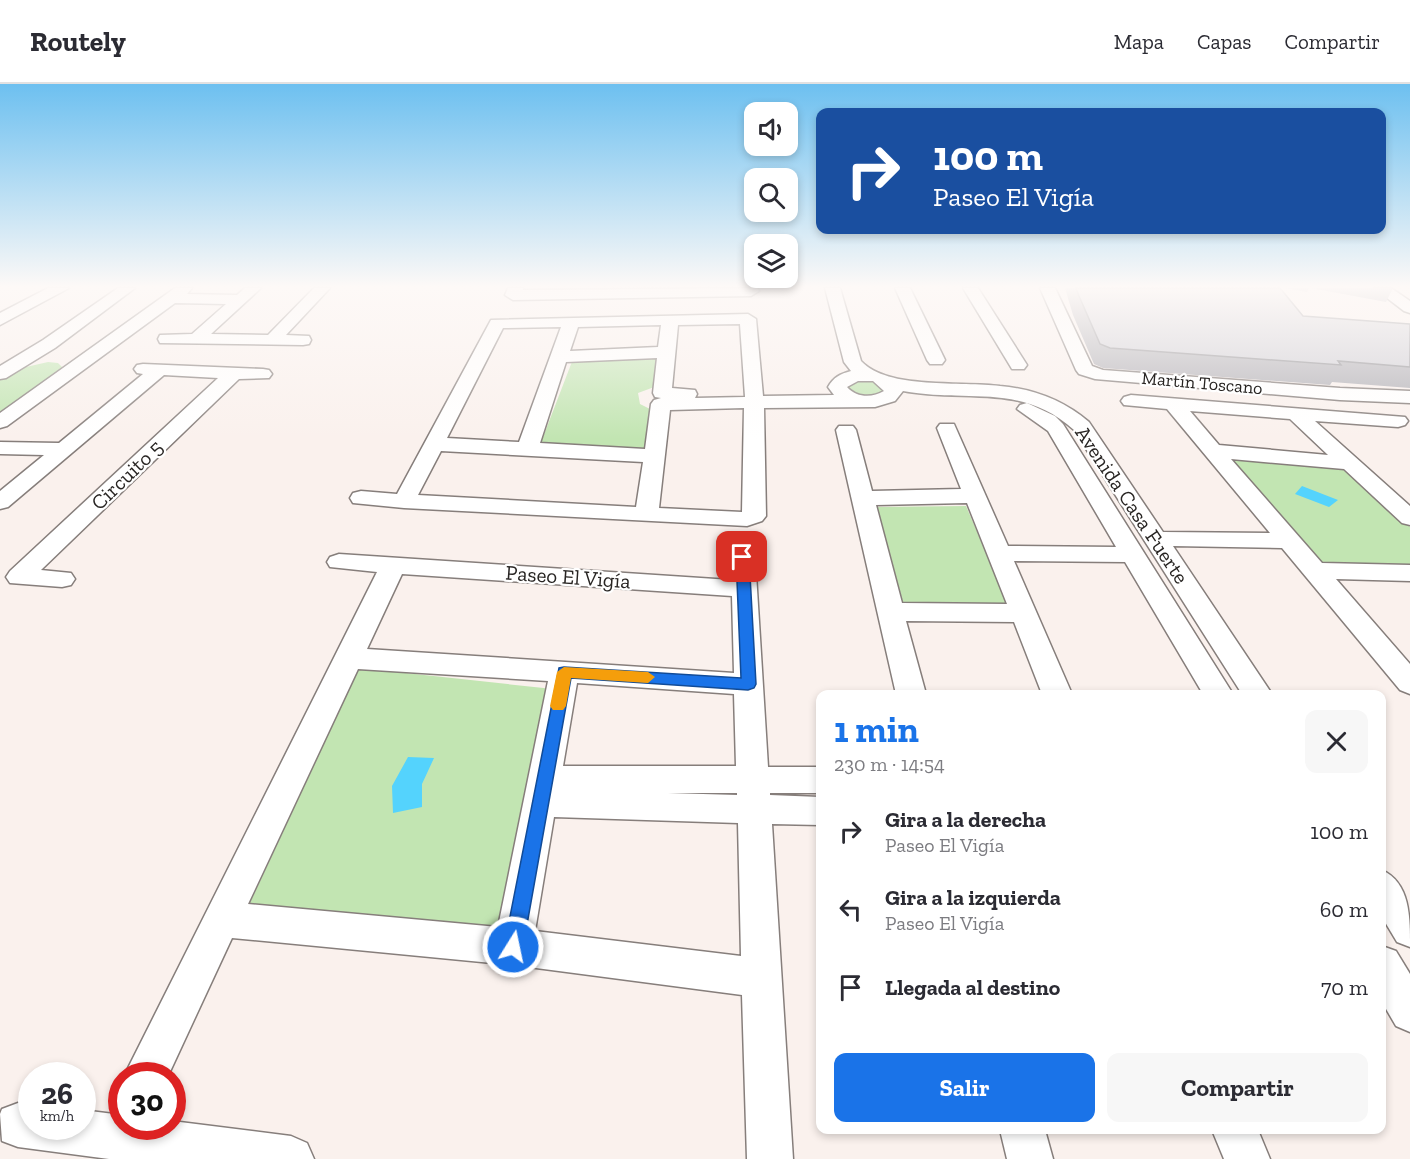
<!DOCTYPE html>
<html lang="es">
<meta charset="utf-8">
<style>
body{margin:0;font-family:"Zilla Slab",serif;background:#f7f7f7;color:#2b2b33;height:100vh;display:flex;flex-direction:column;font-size:22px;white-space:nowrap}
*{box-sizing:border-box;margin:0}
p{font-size:20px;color:#7c7c81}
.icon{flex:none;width:33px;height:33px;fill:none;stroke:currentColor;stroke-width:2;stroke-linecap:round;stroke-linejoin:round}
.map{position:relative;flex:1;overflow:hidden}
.drawer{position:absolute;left:816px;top:606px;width:570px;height:444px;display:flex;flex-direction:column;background:#fff;border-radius:12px;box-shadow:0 3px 9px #0003}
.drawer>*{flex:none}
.banner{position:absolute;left:816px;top:24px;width:570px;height:126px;border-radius:12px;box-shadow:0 3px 9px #0003;background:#1a4fa0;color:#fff;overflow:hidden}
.fabs{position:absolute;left:744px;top:18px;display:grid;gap:12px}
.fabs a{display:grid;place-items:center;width:54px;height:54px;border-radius:12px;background:#fff;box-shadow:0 3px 9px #0003;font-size:30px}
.speed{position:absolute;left:18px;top:978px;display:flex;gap:12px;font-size:30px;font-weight:700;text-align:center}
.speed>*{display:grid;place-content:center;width:78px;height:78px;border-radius:50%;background:#fff;box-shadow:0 3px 9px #0003;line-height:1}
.speed small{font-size:15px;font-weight:400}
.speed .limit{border:9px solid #d22;background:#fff;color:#111}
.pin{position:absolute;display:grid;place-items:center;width:51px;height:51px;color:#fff;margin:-26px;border-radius:12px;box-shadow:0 3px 9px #0006}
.me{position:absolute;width:66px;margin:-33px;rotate:10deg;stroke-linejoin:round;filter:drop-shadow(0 0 4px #0008)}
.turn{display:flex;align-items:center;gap:21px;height:126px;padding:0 18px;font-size:27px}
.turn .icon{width:78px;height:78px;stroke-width:2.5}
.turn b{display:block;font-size:42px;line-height:51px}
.round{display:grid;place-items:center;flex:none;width:63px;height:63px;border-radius:12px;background:#f7f7f7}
.head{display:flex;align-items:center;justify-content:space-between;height:102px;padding:0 18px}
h1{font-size:36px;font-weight:700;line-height:45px;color:#1a73e8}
.primary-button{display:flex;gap:12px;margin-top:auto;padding:12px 18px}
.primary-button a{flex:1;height:69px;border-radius:12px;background:#1a73e8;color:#fff;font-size:24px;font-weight:700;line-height:69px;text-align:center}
.primary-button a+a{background:#f7f7f7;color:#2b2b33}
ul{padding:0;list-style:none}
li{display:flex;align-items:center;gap:18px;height:78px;padding:0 18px}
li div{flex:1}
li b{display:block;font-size:22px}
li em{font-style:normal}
header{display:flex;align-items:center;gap:36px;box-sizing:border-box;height:84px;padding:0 30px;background:#fff;border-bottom:2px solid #e1e1e2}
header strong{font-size:28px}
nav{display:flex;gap:33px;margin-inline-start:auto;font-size:21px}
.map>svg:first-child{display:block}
.green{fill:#c2e5b2}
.water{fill:#54d3fd}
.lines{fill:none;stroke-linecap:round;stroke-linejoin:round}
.minor-casing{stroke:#867e7b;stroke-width:3}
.minor{fill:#fff;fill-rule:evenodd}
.wall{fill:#b3b2b8}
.building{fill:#d0cfd6;stroke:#929196;stroke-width:1.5}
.route{fill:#1a73e8;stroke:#114b97;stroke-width:1.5}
.slow{fill:#f59e0b}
.labels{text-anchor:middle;stroke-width:4.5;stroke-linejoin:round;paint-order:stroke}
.far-street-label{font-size:18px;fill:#272422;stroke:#fff}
.street-label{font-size:21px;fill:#272422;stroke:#fff}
</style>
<header>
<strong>Routely</strong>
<nav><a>Mapa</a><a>Capas</a><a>Compartir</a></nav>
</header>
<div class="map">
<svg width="1410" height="1075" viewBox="0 0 1410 1075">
<rect width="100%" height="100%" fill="#faf1ed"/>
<g class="green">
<path d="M661,273L657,302L638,309L640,320L652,326L647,367L540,361L573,275Z"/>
<path d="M48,278L58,279L63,284L0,331V295L26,283Z"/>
<path d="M856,297L875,298L885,307L883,311L856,313L846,304L849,300Z"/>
<path d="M1232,376L1349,386L1410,443V484L1323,482Z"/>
<path d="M966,422L1009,522H904L877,423Z"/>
<path d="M359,584L553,605L499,851L248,823Z"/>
</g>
<g class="water">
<path d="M1302,402L1338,416L1329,423L1295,410Z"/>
<path d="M408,673L434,674L422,700V723L393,729L392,702Z"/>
</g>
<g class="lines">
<defs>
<g id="minor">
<path d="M48,204H69L0,241V229Z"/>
<path d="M118,204H135L55,264L6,294L0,295V282L43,256Z"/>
<path d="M175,204H192L187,210L237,211L245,204H261L211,250L268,251L314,204H330L286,251L309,252L311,256L309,260L303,261L160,259L158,255L160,251L192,250L226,220L175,219L7,342L0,344V329Z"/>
<path d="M508,204H523V206L757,204L759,207L751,212L513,216L505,211Z"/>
<path d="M825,204H840L861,277C888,306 962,297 1000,302C1034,305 1063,316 1089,338L1163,448L1270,449L1167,325L1124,321L1121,317L1124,313L1131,311L1405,333L1408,337L1405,341L1398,343L1315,337L1410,422V441L1402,439L1344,385L1231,375L1322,479L1410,481V497L1336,495L1410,580V610L1400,606L1282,464L1173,462L1272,610H1242L1074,346C1021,298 966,319 903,307L895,317L875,323L764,324L766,432L762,437L747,442L404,424L353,419L350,414L353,409L361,407L397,410L491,236L748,230L756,235L763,312L834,311L828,303C834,293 840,290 851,287L844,278ZM740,240L745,313L695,314L697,310L695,306L672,304L678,241ZM661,241L658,263L570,267L578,243ZM561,243L519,358L447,354L503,244ZM657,274L653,309L655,313L661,314L654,316L651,320L645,365L540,359L566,278ZM858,297H873L884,307C872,314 857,314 847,303ZM744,324L742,428L659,424L670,326ZM1190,327L1290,335L1328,371L1219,361ZM441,367L643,378L636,423L418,411Z"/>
<path d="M895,204H910L945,276L942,280H930L927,276Z"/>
<path d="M963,204H978L1027,281L1024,285H1012Z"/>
<path d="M1040,204H1055L1092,282L1103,286L1340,304L1410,307V319L1340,316L1095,295L1079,290L1076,286Z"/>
<path d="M1374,204H1391L1410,217V229L1404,227Z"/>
<path d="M143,280L263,285L269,286L272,290L269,294L239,295L41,486L71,489L75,495L71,501L62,503L10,499L6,493L10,487L218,294L164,291L8,423L0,425V407L44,371L0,370V358L59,359L143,290L137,289L134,285L137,281Z"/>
<path d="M1027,319L1055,332L1063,340L1233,610H1203L1125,478L1014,477L1072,610H1042L1014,538L906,537L926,610H896L836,346L839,342H853L856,346L872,407L961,405L937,344L940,340H954L1008,462L1116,463L1048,347L1017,325L1020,321ZM967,419L1007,520L902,519L876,421Z"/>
<path d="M743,465L752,468L755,473L768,683H820V709H770V711L820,713V741L772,740L793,1075H747L742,911L513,881L232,854L168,992H124L377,488L330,483L327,478L330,473L339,470L731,496V473L734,468ZM402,490L732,512L734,589L367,565ZM358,585L548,597L498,843L248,820ZM577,599L734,610L736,682H563ZM668,709H737V711ZM554,733L738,739L741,872L535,847Z"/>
<path d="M1382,786C1410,799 1410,832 1410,863L1397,858L1382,833Z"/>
<path d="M1382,862L1396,867L1410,890V948L1396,942L1382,918Z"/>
<path d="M18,1019L32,1020V1042H82V1026L122,1031V1042H172V1037L291,1052L307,1059L314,1075H109L18,1063L2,1057L0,1030L2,1025Z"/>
<path d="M1000,1046H1045L1053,1075H1007Z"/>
<path d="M1212,1046H1258L1270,1075H1224Z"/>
</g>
</defs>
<use href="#minor" class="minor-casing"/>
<use href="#minor" class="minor"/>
</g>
<g class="wall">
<path d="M1065,204H1280L1303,232L1410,240V304L1332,298L1330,301L1103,284L1094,280L1073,231Z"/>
<path d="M1285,204H1309L1307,208Z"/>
<path d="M1311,204H1393L1386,218Z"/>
</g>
<path class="building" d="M1076,204H1280L1303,232L1410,240V283L1338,277L1341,281L1110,264L1100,260L1079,212Z"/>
<linearGradient id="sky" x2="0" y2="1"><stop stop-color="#6dc0f0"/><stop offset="0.57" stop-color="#fdf9f7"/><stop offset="1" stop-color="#fdf9f7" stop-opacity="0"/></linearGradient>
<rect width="1410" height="355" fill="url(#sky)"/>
<path class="route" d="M742,469L749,473L756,600L754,604L748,606L571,594L523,863L520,870L513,873L507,870L504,863L559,584L564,583L741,594L736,473Z"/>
<path class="slow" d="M564,583L648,588L655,593L648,599L571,594L566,622L563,626H553L550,622L557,588Z"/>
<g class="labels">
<g class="far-street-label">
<text transform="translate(1202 299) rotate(5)" y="6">Martín Toscano</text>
</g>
<g class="street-label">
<text transform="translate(127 391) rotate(-44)" y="7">Circuito 5</text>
<text transform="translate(1132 421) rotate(56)" y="7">Avenida Casa Fuerte</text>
<text transform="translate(568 493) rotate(4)" y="7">Paseo El Vigía</text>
</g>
</g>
</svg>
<div class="fabs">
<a><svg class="icon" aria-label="sound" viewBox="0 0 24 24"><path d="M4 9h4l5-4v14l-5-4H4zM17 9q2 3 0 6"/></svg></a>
<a><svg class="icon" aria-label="search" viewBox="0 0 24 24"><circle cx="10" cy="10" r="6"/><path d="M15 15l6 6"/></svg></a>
<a><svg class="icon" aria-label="layers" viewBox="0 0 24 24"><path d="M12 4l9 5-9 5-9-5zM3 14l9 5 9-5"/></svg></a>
</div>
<div class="speed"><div>26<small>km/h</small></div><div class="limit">30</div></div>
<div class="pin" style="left:742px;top:473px;background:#d93025"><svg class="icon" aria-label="arrive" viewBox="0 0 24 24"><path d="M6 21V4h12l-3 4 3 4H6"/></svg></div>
<svg class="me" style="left:513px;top:863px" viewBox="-20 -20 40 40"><circle r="17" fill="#1a73e8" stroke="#fff" stroke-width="3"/><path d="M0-11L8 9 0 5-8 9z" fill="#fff"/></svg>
<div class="banner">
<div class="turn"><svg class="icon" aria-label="right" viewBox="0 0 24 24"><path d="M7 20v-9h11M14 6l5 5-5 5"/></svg><div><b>100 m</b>Paseo El Vigía</div></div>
</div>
<section class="drawer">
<div class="head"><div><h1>1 min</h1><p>230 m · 14:54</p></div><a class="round"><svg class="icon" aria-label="close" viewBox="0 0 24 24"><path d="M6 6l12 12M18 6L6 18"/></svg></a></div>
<ul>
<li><svg class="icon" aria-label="right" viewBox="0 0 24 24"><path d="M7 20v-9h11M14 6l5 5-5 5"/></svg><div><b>Gira a la derecha</b><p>Paseo El Vigía</p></div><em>100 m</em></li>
<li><svg class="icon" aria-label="left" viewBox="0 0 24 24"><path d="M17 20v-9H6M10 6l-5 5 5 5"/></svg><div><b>Gira a la izquierda</b><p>Paseo El Vigía</p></div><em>60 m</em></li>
<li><svg class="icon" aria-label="arrive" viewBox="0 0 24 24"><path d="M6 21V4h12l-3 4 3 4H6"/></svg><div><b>Llegada al destino</b></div><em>70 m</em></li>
</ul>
<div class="primary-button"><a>Salir</a><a>Compartir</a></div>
</section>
</div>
